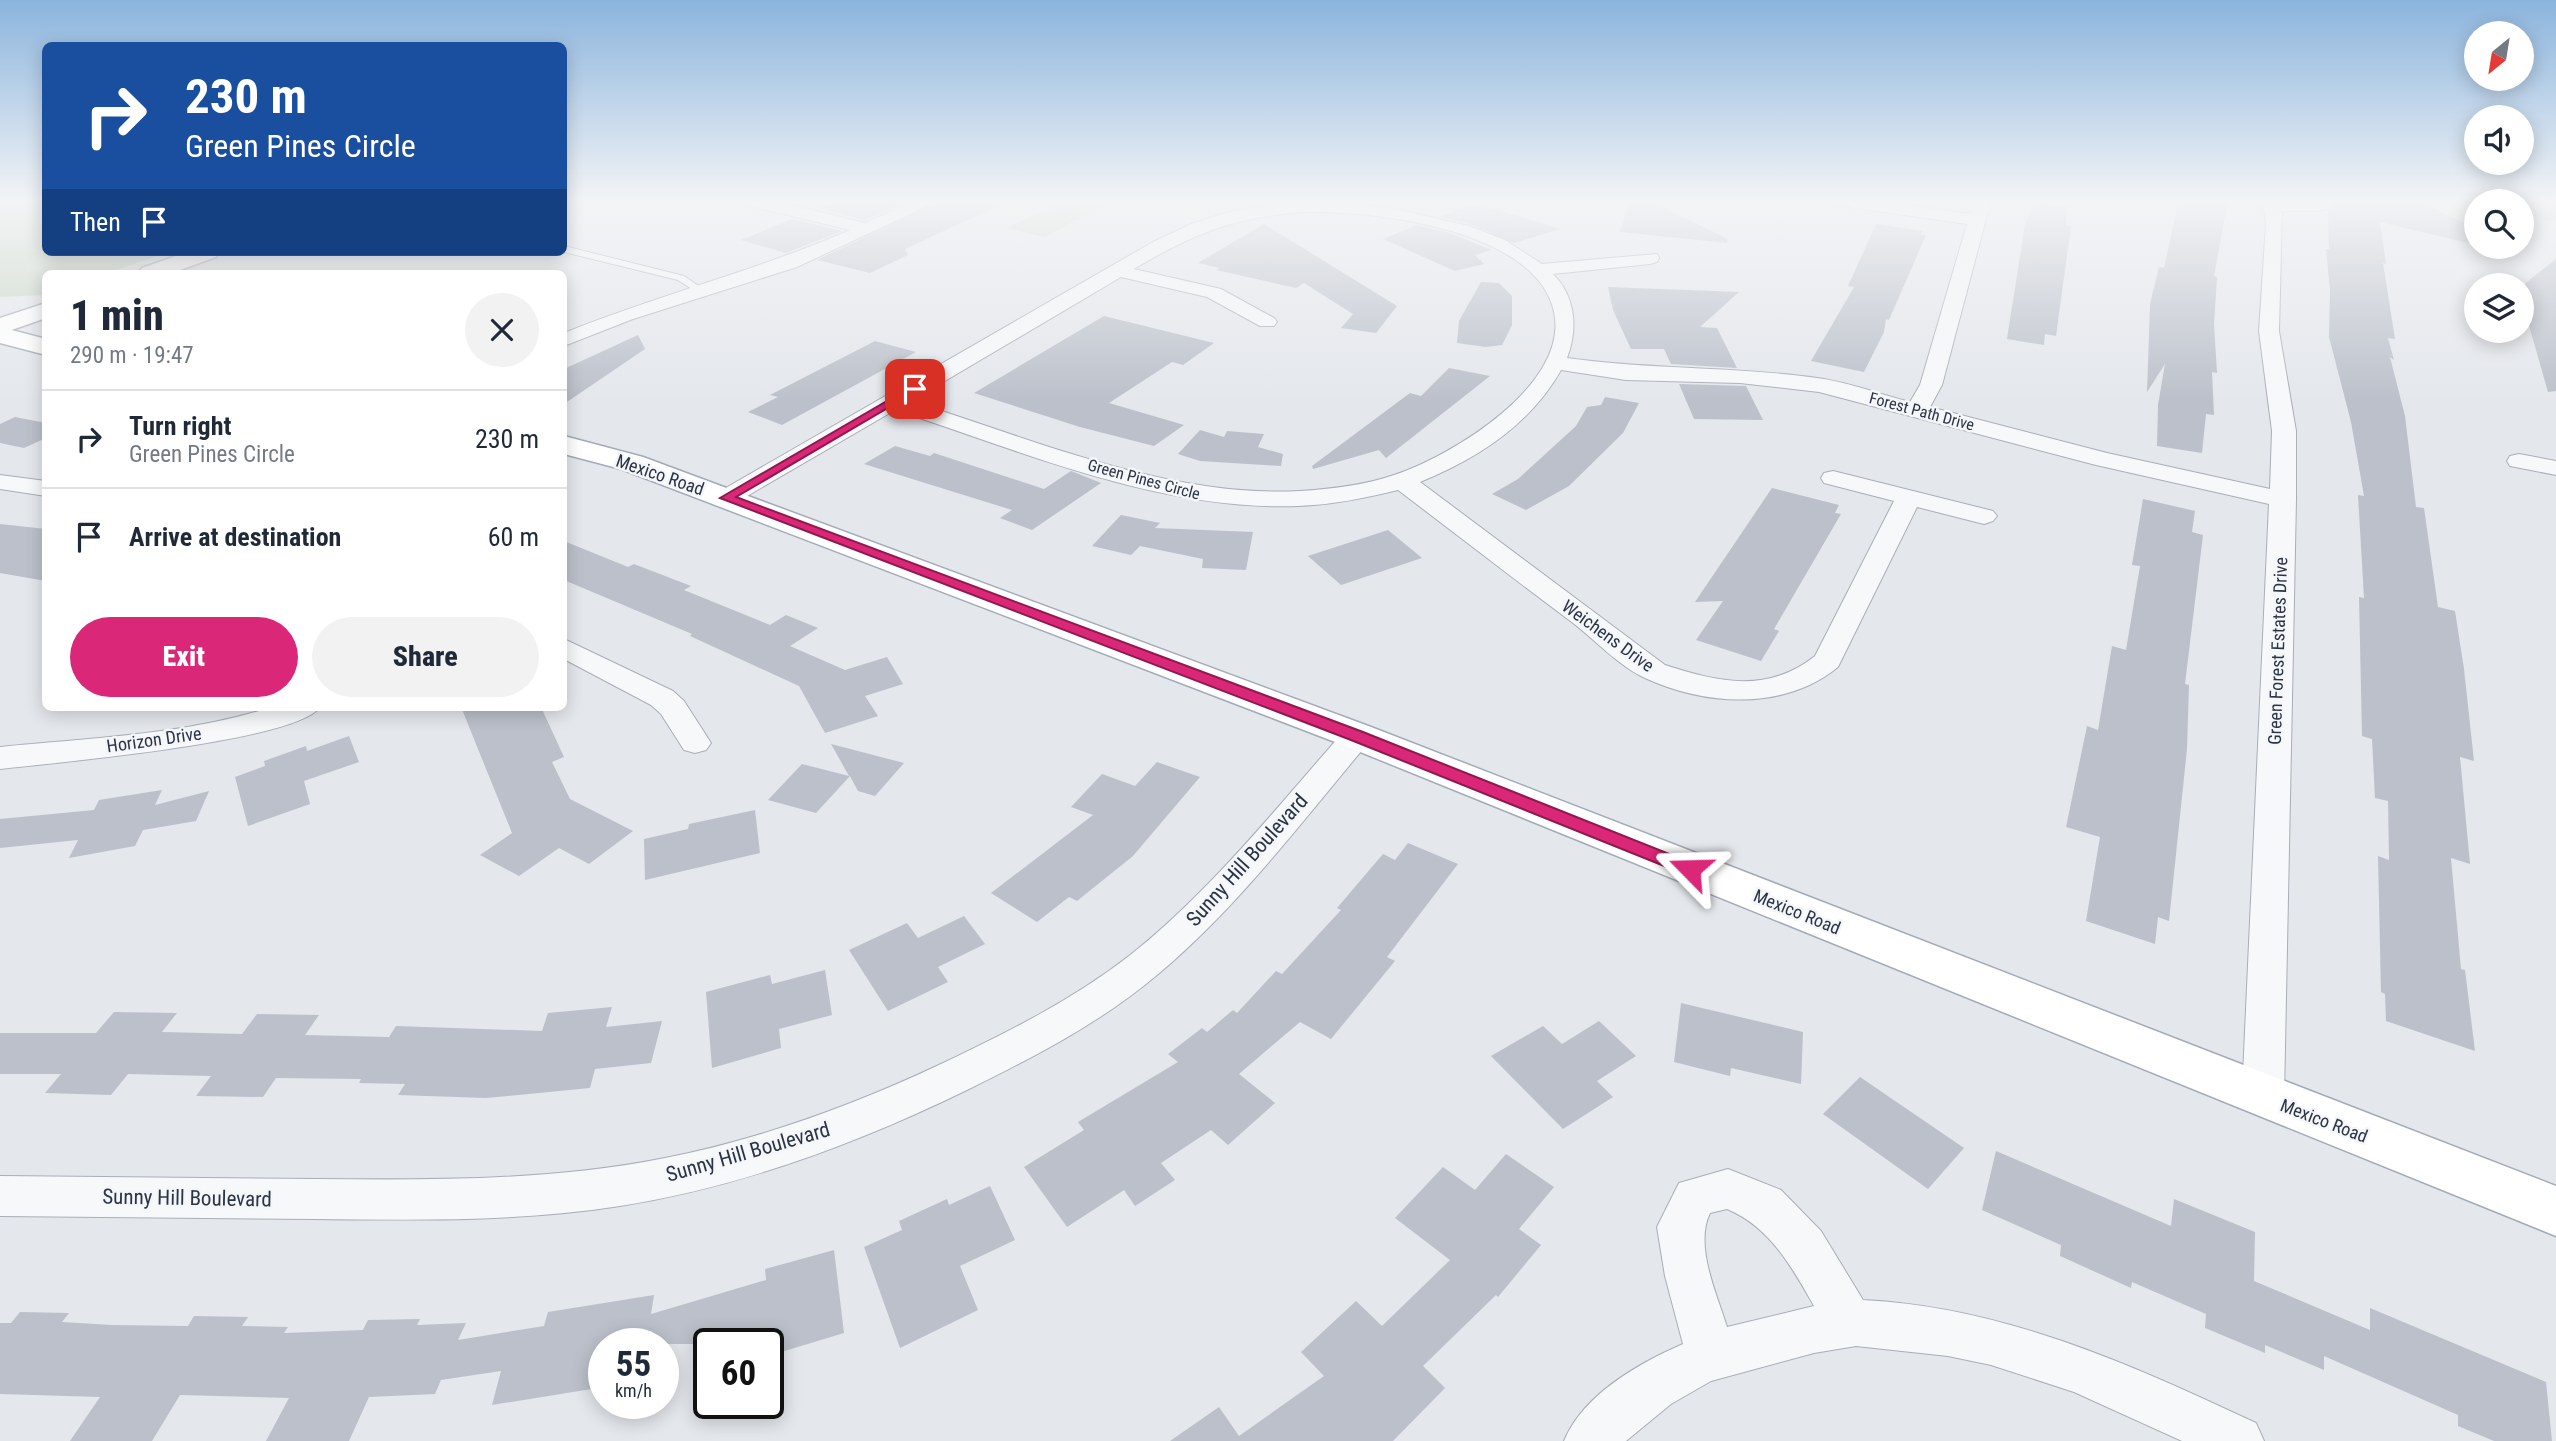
<!DOCTYPE html>
<meta charset="utf-8">
<style>
body{margin:0;font-family:"Roboto Condensed",sans-serif;background:#f2f2f3;color:#1f2937;height:100vh;display:flex;flex-direction:column;font-size:26px;white-space:nowrap}
*{box-sizing:border-box;margin:0}
p{font-size:23px;color:#747a83}
.icon{flex:none;width:38px;height:38px;fill:none;stroke:currentColor;stroke-width:2;stroke-linecap:round;stroke-linejoin:round}
.map{position:relative;flex:1;overflow:hidden}
.drawer{position:absolute;left:42px;top:270px;width:525px;height:441px;display:flex;flex-direction:column;background:#fff;border-radius:10px;box-shadow:0 4px 18px #0003}
.drawer>*{flex:none}
.banner{position:absolute;left:42px;top:42px;width:525px;height:214px;border-radius:10px;box-shadow:0 4px 18px #0003;background:#1a4fa0;color:#fff;overflow:hidden}
.needle{width:46px;rotate:210deg}
.buttons{position:absolute;left:2464px;top:21px;display:grid;gap:14px}
.buttons a{display:grid;place-items:center;width:70px;height:70px;border-radius:50%;background:#fff;box-shadow:0 4px 18px #0003;font-size:35px}
.speed{position:absolute;left:588px;top:1328px;display:flex;gap:14px;font-size:35px;font-weight:700;text-align:center}
.speed>*{display:grid;place-content:center;width:91px;height:91px;border-radius:50%;background:#fff;box-shadow:0 4px 18px #0003;line-height:1}
.speed small{font-size:18px;font-weight:400}
.speed .limit{border:4px solid #111;border-radius:10px;background:#fff;color:#111}
.pin{position:absolute;display:grid;place-items:center;width:60px;height:60px;color:#fff;margin:-30px;border-radius:14px;box-shadow:0 4px 10px #0006}
.me{position:absolute;width:77px;margin:-38px;rotate:292deg;stroke-linejoin:round;filter:drop-shadow(0 0 5px #0008)}
.turn{display:flex;align-items:center;gap:24px;height:147px;padding:0 28px;font-size:32px}
.turn .icon{width:91px;height:91px;stroke-width:2.5}
.turn b{display:block;font-size:49px;line-height:60px}
.then{display:flex;align-items:center;height:66px;padding:0 28px;background:#0003;gap:14px;font-size:26px}
.round{display:grid;place-items:center;flex:none;width:74px;height:74px;border-radius:37px;background:#f2f2f3}
.overview{display:flex;align-items:center;justify-content:space-between;height:119px;padding:0 28px}
h1{font-size:42px;font-weight:800;line-height:52px}
.button{display:flex;gap:14px;margin-top:auto;padding:14px 28px}
.button a{flex:1;height:80px;border-radius:42px;background:#db2777;color:#fff;font-size:28px;font-weight:800;line-height:80px;text-align:center}
.button a+a{background:#f2f2f3;color:#1f2937}
ul{padding:0;list-style:none}
li{display:flex;align-items:center;gap:21px;height:98px;padding:0 28px;border-top:2px solid #e0e1e3}
li div{flex:1}
li b{display:block;font-size:26px}
li em{font-style:normal}
.map>svg:first-child{display:block}
.green{fill:#c9d6c5}
.building{fill:#bbc0ca}
.lines{fill:none;stroke-linecap:round;stroke-linejoin:round}
.lane-casing{stroke:#a9aeb7;stroke-width:2}
.street-casing{stroke:#a9aeb7;stroke-width:2}
.secondary-casing{stroke:#a9aeb7;stroke-width:3}
.primary-casing{stroke:#a3abb8;stroke-width:3}
.lane{fill:#f7f8fa;fill-rule:evenodd}
.street{fill:#f7f8fa;fill-rule:evenodd}
.secondary{fill:#fff;fill-rule:evenodd}
.primary{fill:#fff;fill-rule:evenodd}
.route{fill:#db2777;stroke:#8e194d;stroke-width:2}
.labels{text-anchor:middle;stroke-width:5;stroke-linejoin:round;paint-order:stroke}
.far-street-label{font-size:16px;fill:#2b3445;stroke:#f4f6f9}
.street-label{font-size:18px;fill:#2b3445;stroke:#f4f6f9}
.near-street-label{font-size:21px;fill:#2b3445;stroke:#f4f6f9}
</style>
<div class="map">
<svg width="2556" height="1441" viewBox="0 0 2556 1441">
<rect width="100%" height="100%" fill="#e4e7ec"/>
<g class="green">
<path d="M45,200L46,252H169L108,273H46L45,295L0,297V208Z"/>
<path d="M1066,200H1113L1045,237L1006,228Z"/>
<path d="M2468,200H2556V219L2551,221L2522,214V201Z"/>
</g>
<g class="building">
<path d="M835,200H910L865,220L816,208Z"/>
<path d="M942,200H1011L905,249L908,255L870,273L817,260Z"/>
<path d="M1630,200H1647L1728,239L1727,243L1620,232Z"/>
<path d="M2179,200H2228L2214,276L2217,277L2214,324L2217,373L2212,372L2214,415L2206,414L2202,453L2157,446L2158,405L2165,364L2147,392L2150,304L2159,267L2164,268Z"/>
<path d="M2334,200H2415L2476,228V245L2380,222L2386,264L2383,263L2395,339L2388,338L2394,360L2390,357L2405,416L2416,507L2424,508L2438,607L2455,611L2464,669L2474,761L2460,757L2470,864L2451,858L2461,969L2465,970L2475,1051L2386,1021L2385,994L2381,992L2378,856L2389,860L2388,801L2375,798L2372,739L2362,736L2359,597L2364,598L2358,495L2364,496L2351,422L2329,337L2330,290L2326,249H2329L2328,211Z"/>
<path d="M2039,202L2067,206L2066,225L2071,226L2056,336L2045,334L2044,345L2007,339L2025,224L2031,208L2038,206Z"/>
<path d="M1474,203L1560,229L1514,243L1470,224L1440,217Z"/>
<path d="M792,219L842,231L786,253L741,240Z"/>
<path d="M1264,224L1397,306L1376,333L1341,328L1353,314L1304,283L1296,288L1216,270L1220,268L1198,263Z"/>
<path d="M1876,224L1922,231L1921,235H1926L1889,320L1886,319L1884,332L1864,372L1811,361L1854,287L1848,286Z"/>
<path d="M1417,225L1450,233L1491,250L1475,255L1484,264L1455,271L1383,239Z"/>
<path d="M2556,259V391L2548,392L2522,301V286Z"/>
<path d="M1481,282L1499,283L1512,296V325L1502,345L1486,347L1457,343L1459,321Z"/>
<path d="M1608,287L1739,292L1700,327L1717,328L1737,368L1671,364L1664,349H1631L1613,310Z"/>
<path d="M1104,316L1214,343L1183,365L1172,362L1109,403L1184,425L1154,446L1080,427L974,393Z"/>
<path d="M638,335L645,349L564,404V369Z"/>
<path d="M875,341L916,352L782,425L748,412L778,397L770,395Z"/>
<path d="M1449,368L1490,376L1386,458L1379,450L1313,469L1312,466L1410,393L1421,396Z"/>
<path d="M1679,384L1746,386L1763,420L1694,419Z"/>
<path d="M1605,397L1639,403L1623,433L1569,486L1526,510L1492,494L1518,479L1576,426L1587,407L1601,405Z"/>
<path d="M15,417L46,423V438L24,448L0,443V424Z"/>
<path d="M1200,430L1224,437L1227,431L1264,434L1258,447L1283,454L1281,466L1200,461L1178,454Z"/>
<path d="M895,446L930,456L934,453L1044,489L1071,471L1101,483L1032,530L1000,518L1012,510L864,464Z"/>
<path d="M1772,488L1839,505L1835,513L1841,514L1774,629L1779,631L1761,661L1696,640L1723,601L1695,602Z"/>
<path d="M2143,499L2195,511L2192,532L2203,535L2185,684L2189,685L2187,749L2169,921L2158,917L2155,944L2086,921L2100,837L2066,827L2087,726L2098,730L2112,646L2126,650L2140,566L2132,565Z"/>
<path d="M1121,515L1160,523L1155,528L1253,532L1246,570L1202,568L1203,559L1140,546L1131,555L1092,546Z"/>
<path d="M0,524L46,529V581L0,573Z"/>
<path d="M1388,530L1422,558L1341,585L1308,556Z"/>
<path d="M564,541L628,567L634,564L691,586L684,590L770,625L786,615L818,628L790,646L845,670L887,657L903,684L865,696L878,716L825,733L799,686L690,636L692,634L564,580Z"/>
<path d="M461,707H541L564,757L552,762L570,799L633,831L589,864L559,848L519,876L480,855L512,833Z"/>
<path d="M349,736L359,762L304,781L310,804L248,826L235,777L265,766L264,761L306,746L307,751Z"/>
<path d="M831,744L904,763L875,796L858,791L850,776L816,813L768,800L802,764L849,776Z"/>
<path d="M1157,762L1200,777L1133,856L1077,901L1069,897L1037,922L991,893L1093,815L1071,807L1102,774L1135,786Z"/>
<path d="M162,790L155,805L209,791L196,821L143,830L135,846L69,858L78,840L0,848V819L94,810L99,800Z"/>
<path d="M755,810L760,853L645,880L644,839L688,829L689,824Z"/>
<path d="M1408,843L1458,864L1387,957L1395,961L1331,1039L1300,1022L1239,1074L1275,1103L1228,1145L1211,1130L1161,1163L1175,1180L1135,1206L1124,1190L1067,1227L1024,1167L1084,1130L1078,1122L1178,1062L1168,1054L1202,1028L1207,1032L1233,1010L1237,1013L1276,971L1282,974L1341,910L1337,908L1383,854L1395,860Z"/>
<path d="M964,916L985,944L938,967L948,982L888,1011L849,950L907,923L918,938Z"/>
<path d="M825,970L832,1015L779,1029L781,1048L712,1068L706,992L770,975L772,984Z"/>
<path d="M1681,1003L1803,1032L1801,1084L1731,1068L1730,1076L1674,1062Z"/>
<path d="M612,1007L606,1027L662,1021L651,1063L595,1069L590,1088L486,1098L398,1095L405,1084L359,1083L361,1079L276,1078L263,1097L196,1096L211,1076L128,1074L111,1095L45,1093L61,1074H0V1033H96L114,1012L177,1013L162,1032L242,1034L257,1014L319,1015L305,1035L389,1037L396,1026L542,1031L548,1013Z"/>
<path d="M1599,1021L1636,1056L1597,1081L1613,1097L1563,1129L1491,1056L1543,1026L1562,1044Z"/>
<path d="M1860,1077L1964,1148L1928,1189L1823,1114Z"/>
<path d="M1996,1151L2171,1226L2174,1199L2255,1232L2254,1281L2370,1330V1308L2546,1382L2552,1441H2494L2458,1426V1415L2324,1356V1370L2265,1345V1353L2205,1328L2206,1314L2132,1282L2131,1288L2060,1256L2061,1245L1982,1210Z"/>
<path d="M1506,1154L1554,1187L1519,1229L1541,1245L1498,1297L1496,1295L1423,1366L1445,1388L1393,1441H1170L1219,1407L1239,1436L1324,1376L1301,1352L1356,1301L1382,1326L1450,1260L1395,1218L1443,1167L1475,1190Z"/>
<path d="M990,1186L1015,1240L960,1266L978,1310L900,1348L864,1247L902,1230L899,1221L947,1199L949,1205Z"/>
<path d="M834,1250L844,1333L768,1356V1344H604V1387L492,1405L501,1371L441,1380L435,1394L369,1397L349,1441H266L289,1398L180,1395L152,1441H70L100,1397L0,1394V1323H11L20,1312L69,1313L62,1322L112,1325L188,1326L194,1316L248,1317L242,1326L288,1327L284,1333L363,1330L368,1320L420,1319L417,1325L466,1323L458,1340L544,1326L548,1312L654,1295L651,1314L766,1280L765,1269Z"/>
</g>
<g class="lines">
<defs>
<path id="lane" d="M564,246L684,276L706,291L698,293L678,280L564,252Z"/>
<g id="street">
<path d="M740,200H771L865,223L917,200H940L797,267L633,319L564,346V333C658,295 756,271 850,230L742,204Z"/>
<path d="M1828,200H1874L1970,214L1974,200H1991L1942,385L1930,407L2107,453L2270,489L2272,431L2259,331L2266,223L2264,208L2260,200H2332L2329,208L2317,211H2282L2279,331L2296,431V499L2284,1097L2278,1109L2263,1115L2248,1109L2242,1097L2269,504L2096,465L1819,392L1740,383L1626,380L1561,370C1530,425 1477,459 1420,482L1665,665C1718,682 1767,694 1815,656L1894,501L1824,483L1821,478L1824,473L1833,471L1993,511L1997,516L1993,521L1984,524L1917,507L1838,667C1784,711 1706,706 1645,678C1619,666 1595,640 1573,623C1514,579 1456,534 1398,490C1365,498 1332,505 1298,506C1159,511 1025,452 895,410L735,503H717L713,498L717,493L1153,242L1191,224L1229,212L1269,205L1323,202L1386,207L1469,226L1505,240L1542,264L1657,254L1659,258L1657,262L1650,264L1553,274C1576,297 1578,329 1567,358C1650,370 1734,366 1817,378C1848,382 1879,394 1910,402L1920,385L1967,224L1836,205ZM1310,212C1378,211 1536,230 1554,312C1570,385 1450,457 1394,475C1365,485 1332,489 1300,491C1169,498 1035,440 911,401L1121,277L1207,297L1260,326H1274L1277,322L1274,318L1221,289L1134,269C1193,233 1240,215 1310,212Z"/>
<path d="M2519,454L2556,461V475L2510,466L2507,461L2510,456Z"/>
<path d="M0,475L46,481V496L0,489Z"/>
<path d="M564,639L673,691L684,701L711,743L706,750L695,753L684,750L661,714L651,705L564,659Z"/>
<path d="M272,707H320C296,742 51,763 0,769V747C90,738 185,735 272,707Z"/>
<path d="M1357,726L1368,729L1373,736L1368,743C1301,823 1237,908 1157,975C1100,1023 1034,1057 967,1090C858,1143 741,1187 620,1206C519,1222 416,1220 314,1219C209,1218 105,1217 0,1216V1176C105,1177 210,1178 315,1179C432,1180 550,1181 665,1158C761,1139 852,1106 941,1064C1006,1033 1071,1001 1129,956C1211,891 1277,807 1346,729Z"/>
<path d="M1728,1169L1781,1190L1821,1231L1863,1300C2004,1307 2130,1364 2256,1423L2264,1441H2182L2074,1392L1991,1365L1948,1356L1856,1346L1814,1353L1711,1381L1671,1404L1626,1441H1564C1583,1395 1639,1363 1683,1344L1665,1276L1657,1227L1679,1183ZM1727,1209C1770,1227 1792,1267 1814,1306L1727,1327C1717,1294 1694,1246 1710,1213Z"/>
</g>
<g id="secondary">
<path d="M187,252H219L216,257L172,273H138L142,268Z"/>
<path d="M46,303V318L0,334V318Z"/>
</g>
<g id="primary">
<path d="M0,327L46,339V355L0,343Z"/>
<path d="M564,436L643,457L1371,727L2556,1186V1236L1343,745L621,469L564,454Z"/>
</g>
</defs>
<use href="#lane" class="lane-casing"/>
<use href="#street" class="street-casing"/>
<use href="#secondary" class="secondary-casing"/>
<use href="#primary" class="primary-casing"/>
<use href="#lane" class="lane"/>
<use href="#street" class="street"/>
<use href="#secondary" class="secondary"/>
<use href="#primary" class="primary"/>
</g>
<linearGradient id="sky" x2="0" y2="1"><stop stop-color="#8bb4dd"/><stop offset="0.5" stop-color="#f3f4f6"/><stop offset="1" stop-color="#f3f4f6" stop-opacity="0"/></linearGradient>
<rect width="2556" height="402" fill="url(#sky)"/>
<path class="route" d="M911,387L920,389L736,497L1363,732L1697,865L1700,869L1697,874H1684L1351,740L720,498Z"/>
<g class="labels">
<g class="far-street-label">
<text transform="translate(1922 411) rotate(15)" y="6">Forest Path Drive</text>
<text transform="translate(1144 479) rotate(15)" y="6">Green Pines Circle</text>
</g>
<g class="street-label">
<text transform="translate(660 475) rotate(19)" y="6">Mexico Road</text>
<text transform="translate(1608 636) rotate(36)" y="6">Weichens Drive</text>
<text transform="translate(2278 651) rotate(-88)" y="6">Green Forest Estates Drive</text>
<text transform="translate(154 740) rotate(-8)" y="6">Horizon Drive</text>
<text transform="translate(1797 912) rotate(22)" y="6">Mexico Road</text>
<text transform="translate(2324 1121) rotate(21)" y="6">Mexico Road</text>
</g>
<g class="near-street-label">
<text transform="translate(1247 860) rotate(-48)" y="7">Sunny Hill Boulevard</text>
<text transform="translate(748 1152) rotate(-16)" y="7">Sunny Hill Boulevard</text>
<text transform="translate(187 1198) rotate(1)" y="7">Sunny Hill Boulevard</text>
</g>
</g>
</svg>
<div class="buttons">
<a><svg class="needle" viewBox="-14 -14 28 28"><path d="M0-13l5 13h-10z" fill="#e53935"/><path d="M0 13l5-13h-10z" fill="#747a83"/></svg></a>
<a><svg class="icon" aria-label="sound" viewBox="0 0 24 24"><path d="M4 9h4l5-4v14l-5-4H4zM17 9q2 3 0 6"/></svg></a>
<a><svg class="icon" aria-label="search" viewBox="0 0 24 24"><circle cx="10" cy="10" r="6"/><path d="M15 15l6 6"/></svg></a>
<a><svg class="icon" aria-label="layers" viewBox="0 0 24 24"><path d="M12 4l9 5-9 5-9-5zM3 14l9 5 9-5"/></svg></a>
</div>
<div class="speed"><div>55<small>km/h</small></div><div class="limit">60</div></div>
<div class="pin" style="left:915px;top:389px;background:#d93025"><svg class="icon" aria-label="arrive" viewBox="0 0 24 24"><path d="M6 21V4h12l-3 4 3 4H6"/></svg></div>
<svg class="me" style="left:1690px;top:869px" viewBox="-20 -20 40 40"><path d="M0-17L14 15 0 8-14 15z" fill="#db2777" stroke="#fff" stroke-width="4"/></svg>
<div class="banner">
<div class="turn"><svg class="icon" aria-label="right" viewBox="0 0 24 24"><path d="M7 20v-9h11M14 6l5 5-5 5"/></svg><div><b>230 m</b>Green Pines Circle</div></div>
<div class="then">Then<svg class="icon" aria-label="arrive" viewBox="0 0 24 24"><path d="M6 21V4h12l-3 4 3 4H6"/></svg></div>
</div>
<section class="drawer">
<div class="overview"><div><h1>1 min</h1><p>290 m · 19:47</p></div><a class="round"><svg class="icon" aria-label="close" viewBox="0 0 24 24"><path d="M6 6l12 12M18 6L6 18"/></svg></a></div>
<ul>
<li><svg class="icon" aria-label="right" viewBox="0 0 24 24"><path d="M7 20v-9h11M14 6l5 5-5 5"/></svg><div><b>Turn right</b><p>Green Pines Circle</p></div><em>230 m</em></li>
<li><svg class="icon" aria-label="arrive" viewBox="0 0 24 24"><path d="M6 21V4h12l-3 4 3 4H6"/></svg><div><b>Arrive at destination</b></div><em>60 m</em></li>
</ul>
<div class="button"><a>Exit</a><a>Share</a></div>
</section>
</div>
